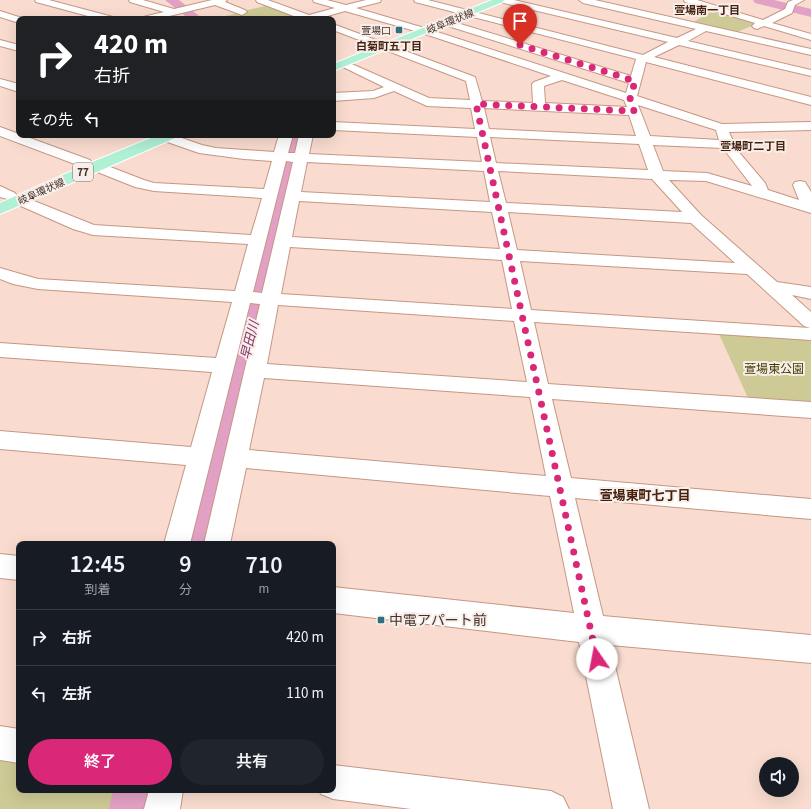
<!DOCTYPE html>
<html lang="ja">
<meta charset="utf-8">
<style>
body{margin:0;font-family:"Source Sans 3","Noto Sans JP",sans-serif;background:#20242c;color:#f1f3f6;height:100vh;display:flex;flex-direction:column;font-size:15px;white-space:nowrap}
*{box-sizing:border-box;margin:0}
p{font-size:13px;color:#9ea1a6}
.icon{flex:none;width:22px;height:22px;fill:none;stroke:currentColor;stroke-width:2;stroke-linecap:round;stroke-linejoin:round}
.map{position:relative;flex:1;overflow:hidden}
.details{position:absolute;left:16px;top:541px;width:320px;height:252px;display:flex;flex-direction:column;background:#171b24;border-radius:8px;box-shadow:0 4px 16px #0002}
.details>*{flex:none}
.hud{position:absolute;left:16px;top:16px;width:320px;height:122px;border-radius:8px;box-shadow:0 4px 16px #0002;background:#202124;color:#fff;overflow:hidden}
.controls{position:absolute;left:759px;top:757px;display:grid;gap:8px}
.controls a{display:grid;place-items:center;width:40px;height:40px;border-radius:50%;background:#171b24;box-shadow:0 4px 16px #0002;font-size:20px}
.pin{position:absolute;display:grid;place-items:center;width:34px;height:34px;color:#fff;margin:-41px -17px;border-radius:50% 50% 50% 0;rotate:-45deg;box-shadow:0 0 4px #0007}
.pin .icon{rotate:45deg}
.me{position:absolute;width:44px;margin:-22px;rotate:348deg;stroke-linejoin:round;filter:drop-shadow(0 0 3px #0008)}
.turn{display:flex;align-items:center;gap:14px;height:84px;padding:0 12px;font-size:18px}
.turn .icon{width:52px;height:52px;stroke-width:2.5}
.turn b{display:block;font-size:28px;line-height:34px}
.then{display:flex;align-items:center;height:38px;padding:0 12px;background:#0003;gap:8px;font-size:15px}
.eta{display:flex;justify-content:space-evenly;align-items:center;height:68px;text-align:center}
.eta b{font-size:24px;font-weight:600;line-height:28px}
.cta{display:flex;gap:8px;margin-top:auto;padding:8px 12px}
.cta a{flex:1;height:46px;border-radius:24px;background:#db2777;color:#fff;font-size:16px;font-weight:600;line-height:46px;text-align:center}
.cta a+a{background:#20242c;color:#f1f3f6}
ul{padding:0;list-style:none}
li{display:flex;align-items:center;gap:12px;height:56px;padding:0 12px;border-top:1px solid #363941}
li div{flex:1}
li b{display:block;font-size:15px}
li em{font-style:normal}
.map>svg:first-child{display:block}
.green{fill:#cdca96}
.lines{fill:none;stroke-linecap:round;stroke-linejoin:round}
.river{fill:#e3a0c5;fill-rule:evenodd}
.minor-casing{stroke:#c59783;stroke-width:2}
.major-casing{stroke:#fff;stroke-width:2}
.minor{fill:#fff;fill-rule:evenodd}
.major{fill:#b0f1d6;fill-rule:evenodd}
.route{stroke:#db2777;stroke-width:7;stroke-dasharray:0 12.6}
.poi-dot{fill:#306e84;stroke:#f8eee9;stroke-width:1.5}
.labels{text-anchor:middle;stroke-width:4;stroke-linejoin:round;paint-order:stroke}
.far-street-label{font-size:10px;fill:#443129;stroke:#f8eee9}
.far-poi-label{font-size:10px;fill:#443129;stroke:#f8eee9;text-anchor:end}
.far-neighbourhood-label{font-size:11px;font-weight:bold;fill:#44200f;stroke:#f8eee9}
.shield{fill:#f8eee9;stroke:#7a6a63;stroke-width:1}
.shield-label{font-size:11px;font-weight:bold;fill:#443129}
.park-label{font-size:12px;fill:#413c01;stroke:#f8eee9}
.water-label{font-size:13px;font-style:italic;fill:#853767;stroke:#f8eee9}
.neighbourhood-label{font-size:13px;font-weight:bold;fill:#44200f;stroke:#f8eee9}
.near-poi-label{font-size:14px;fill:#443129;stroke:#f8eee9;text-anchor:start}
</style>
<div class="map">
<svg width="811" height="809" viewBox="0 0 811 809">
<rect width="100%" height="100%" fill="#f9dccf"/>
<g class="green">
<path d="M268,5L302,17L296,19H214Z"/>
<path d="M715,9L758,23L735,33L692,23Z"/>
<path d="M718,332L811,338V404L749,400Z"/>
<path d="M0,759L19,761V790H119L114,809H0Z"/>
</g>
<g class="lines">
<g class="river">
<path d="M165,0H179L203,19H189Z"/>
<path d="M753,0H774L811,9V17L755,3Z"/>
<path d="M290,135H308L217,544H181Z"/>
<path d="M113,790H161L157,809H109Z"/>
</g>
<defs>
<g id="minor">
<path d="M35,0H49L113,17L115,19H99L36,2Z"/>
<path d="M129,0H143L174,9L212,0H227L225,2L245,10L247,12L242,15L215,5L157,19H141L143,17L164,12L130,2Z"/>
<path d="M256,0H268L309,15L335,8L314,2L313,0H327L346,5L366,0H381L380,2L356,8L421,27L423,29H428L626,93L629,83L448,26L446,24L448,22H454L631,76L636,59L415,2L414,0H428L643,55L668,42L500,2L499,0H514L677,38L696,29L583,3L579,0H595L811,49V55L706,31L688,41L811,70V76L679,45L654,57L811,97V105L646,62L637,96L722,124L811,122V130L729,132L737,150L765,183L768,190L799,200L793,185L795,182L800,181L805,182L811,192V213L706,181L669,180L701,215L777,282L811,287V299L792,295L811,312V340L534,322L548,384L811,402V418L552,399L571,478L811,499V519L575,498L603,616L811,635V663L610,645L649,809H613L579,642L333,613V587L574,613L550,496L246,468L230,544H204L260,304L250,303L190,544H164L186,465L0,449V431L191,447L212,372L0,357V343L216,358L232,302L38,289L13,284L0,279V268L38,279L235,291L248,244L93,235L73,229L14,203L11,200L0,197V186L15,193L17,196L24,197L94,225L251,235L262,198L154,191L135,187L90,169L88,166H80L0,136V127L90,160L92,163H100L144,180L154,183L264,189L272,161L244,159L199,153L156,138L154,135H173L202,145L216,148L274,152L279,135H293L288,153H295L299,135H313L309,154L482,162L477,137L333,130V122L475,129L471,108L427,106L394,91L374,98L333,101V93L373,91L384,87L341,66L340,64L341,62L345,61L429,98L470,100L466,81L333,30V24L475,77L482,101L533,103L532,84L534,82L551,76L422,33L420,31H415L345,11L317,19H298L299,18L257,2ZM562,80L624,100L627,107L545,103L544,86ZM638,105L716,130L719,140L650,136ZM484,108L629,115L636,136L489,129ZM490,137L639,144L648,170L496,163ZM653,145L723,148L752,186L707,173L663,171ZM286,161L293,162L262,293L253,292ZM307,162L484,171L490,202L301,192ZM498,171L652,179L682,212L506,203ZM299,201L492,212L500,249L292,237ZM508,212L691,223L735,263L517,250ZM290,247L502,260L512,309L281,294ZM520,261L747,274L804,326L810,328L531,310ZM278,305L514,321L527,382L267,364ZM264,378L530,397L546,476L249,450Z"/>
<path d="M684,0H697L763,20L785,9L788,2L793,0H804L795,5L792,13L772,23L811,34V40L764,26L757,29L754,28L752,26L755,23L685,2Z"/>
<path d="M0,11L22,18L23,19H19V23L0,17Z"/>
<path d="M0,40L19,45V51L0,46Z"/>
<path d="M0,79L19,84V92L0,86Z"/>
<path d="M0,554L19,556V580L0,578Z"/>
<path d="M0,726L19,729V763L0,760Z"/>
<path d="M333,765L551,791L563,797L569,809H411L333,799L321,794L319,790H333Z"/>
<path d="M149,790H183L180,809H144Z"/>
</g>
<g id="major">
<path d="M492,0H504L503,2L333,71V64Z"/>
<path d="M158,135H177L175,138L0,214V203L90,163Z"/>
</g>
</defs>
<use href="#minor" class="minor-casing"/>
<use href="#major" class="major-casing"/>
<use href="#minor" class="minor"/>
<use href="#major" class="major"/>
</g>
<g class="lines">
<path class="route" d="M520,45L635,81L630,99L634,111L476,104L597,659"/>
</g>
<g class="poi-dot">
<rect x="395" y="26" width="8" height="8" rx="2"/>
<rect x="377" y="616" width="8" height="8" rx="2"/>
</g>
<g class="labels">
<g class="far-street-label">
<text transform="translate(450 21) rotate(-22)" y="4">岐阜環状線</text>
<text transform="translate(41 191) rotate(-24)" y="4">岐阜環状線</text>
</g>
<g class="far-poi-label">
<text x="391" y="34">萱場口</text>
</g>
<g class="far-neighbourhood-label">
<text x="707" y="14">萱場南一丁目</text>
<text x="389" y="50">白菊町五丁目</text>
<text x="753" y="150">萱場町二丁目</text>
</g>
<rect class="shield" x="73" y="163" width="20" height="18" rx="3"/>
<g class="shield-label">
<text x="83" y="176">77</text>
</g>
<g class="park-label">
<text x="774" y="373">萱場東公園</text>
</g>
<g class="water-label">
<text transform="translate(249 340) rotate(-76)" y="5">早田川</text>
</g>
<g class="neighbourhood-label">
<text x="645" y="500">萱場東町七丁目</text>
</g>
<g class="near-poi-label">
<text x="389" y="625">中電アパート前</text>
</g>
</g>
</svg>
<div class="controls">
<a><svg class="icon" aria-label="sound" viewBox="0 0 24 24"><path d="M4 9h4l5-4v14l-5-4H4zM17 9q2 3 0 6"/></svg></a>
</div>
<div class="pin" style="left:520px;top:45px;background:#d93025"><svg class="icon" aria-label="arrive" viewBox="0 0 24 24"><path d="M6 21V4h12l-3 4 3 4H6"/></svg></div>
<svg class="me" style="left:597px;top:659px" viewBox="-20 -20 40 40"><circle r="19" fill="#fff"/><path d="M0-13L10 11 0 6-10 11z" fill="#db2777"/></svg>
<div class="hud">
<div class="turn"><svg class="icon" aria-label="right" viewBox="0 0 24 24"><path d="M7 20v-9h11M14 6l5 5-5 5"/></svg><div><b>420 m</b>右折</div></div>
<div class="then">その先<svg class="icon" aria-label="left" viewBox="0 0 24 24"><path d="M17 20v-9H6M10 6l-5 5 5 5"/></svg></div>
</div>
<section class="details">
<div class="eta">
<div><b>12:45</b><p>到着</p></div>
<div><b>9</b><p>分</p></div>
<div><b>710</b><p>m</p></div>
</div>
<ul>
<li><svg class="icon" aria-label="right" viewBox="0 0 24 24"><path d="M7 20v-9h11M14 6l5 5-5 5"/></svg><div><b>右折</b></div><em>420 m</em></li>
<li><svg class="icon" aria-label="left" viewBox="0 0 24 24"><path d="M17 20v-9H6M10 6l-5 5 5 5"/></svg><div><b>左折</b></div><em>110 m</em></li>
</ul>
<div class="cta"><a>終了</a><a>共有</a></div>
</section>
</div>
